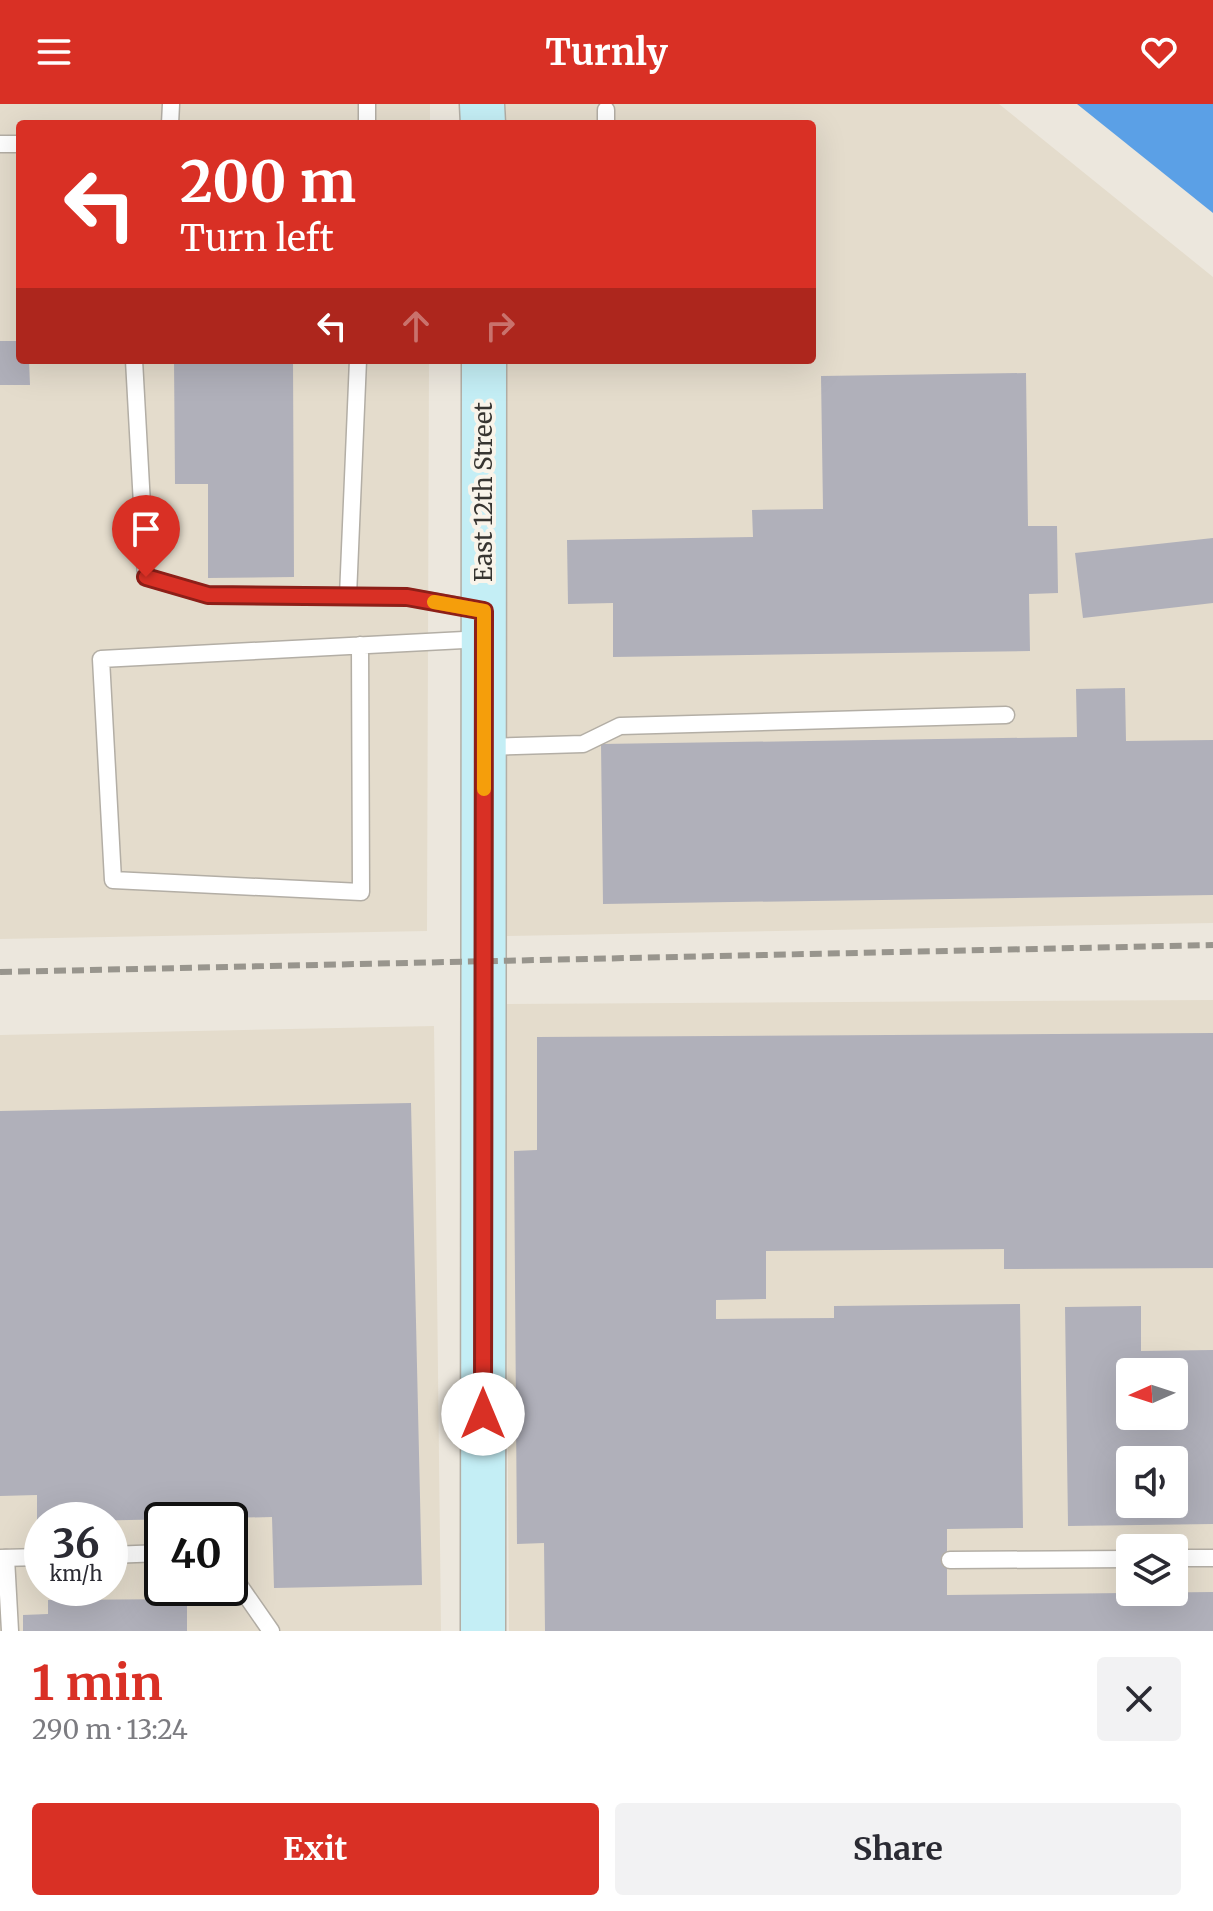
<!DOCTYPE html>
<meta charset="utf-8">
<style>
body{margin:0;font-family:Merriweather,serif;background:#f2f2f3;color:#2b2b33;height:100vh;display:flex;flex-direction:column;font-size:30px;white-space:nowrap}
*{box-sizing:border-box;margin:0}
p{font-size:26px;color:#7c7c81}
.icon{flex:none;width:44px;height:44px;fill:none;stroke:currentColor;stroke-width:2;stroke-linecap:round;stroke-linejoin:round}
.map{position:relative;height:1527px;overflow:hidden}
.details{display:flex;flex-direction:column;background:#fff;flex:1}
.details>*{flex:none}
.hud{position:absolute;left:16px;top:16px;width:800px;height:244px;border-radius:8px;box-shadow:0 8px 32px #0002;background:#d93025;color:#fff;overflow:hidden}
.needle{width:52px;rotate:267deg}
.fabs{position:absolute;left:1116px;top:1254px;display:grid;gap:16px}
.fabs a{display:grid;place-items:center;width:72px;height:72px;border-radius:8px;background:#fff;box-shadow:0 8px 32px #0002;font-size:40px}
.speed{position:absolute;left:24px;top:1398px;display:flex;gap:16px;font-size:40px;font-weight:700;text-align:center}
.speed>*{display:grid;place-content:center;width:104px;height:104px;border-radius:50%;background:#fff;box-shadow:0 8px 32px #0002;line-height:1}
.speed small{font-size:20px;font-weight:400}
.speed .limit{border:4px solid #111;border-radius:12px;background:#fff;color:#111}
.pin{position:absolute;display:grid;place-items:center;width:68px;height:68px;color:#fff;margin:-82px -34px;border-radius:50% 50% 50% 0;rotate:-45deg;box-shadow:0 0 8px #0007}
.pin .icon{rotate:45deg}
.me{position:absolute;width:88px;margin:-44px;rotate:0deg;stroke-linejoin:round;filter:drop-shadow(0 0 6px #0008)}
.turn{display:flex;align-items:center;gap:28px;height:168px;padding:0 32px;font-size:36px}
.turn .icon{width:104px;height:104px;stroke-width:2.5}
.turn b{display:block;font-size:56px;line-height:68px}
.lanes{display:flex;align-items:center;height:76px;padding:0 32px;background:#0003;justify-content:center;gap:40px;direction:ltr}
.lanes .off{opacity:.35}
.round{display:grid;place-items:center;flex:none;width:84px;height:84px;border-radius:8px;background:#f2f2f3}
.overview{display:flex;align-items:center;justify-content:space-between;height:136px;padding:0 32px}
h1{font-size:48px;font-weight:700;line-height:60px;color:#d93025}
.primary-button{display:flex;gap:16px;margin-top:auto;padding:16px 32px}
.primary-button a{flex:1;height:92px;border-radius:8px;background:#d93025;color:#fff;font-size:32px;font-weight:700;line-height:92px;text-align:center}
.primary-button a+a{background:#f2f2f3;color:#2b2b33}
header{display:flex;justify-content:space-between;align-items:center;height:104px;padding:0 32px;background:#d93025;color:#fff;font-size:36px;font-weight:700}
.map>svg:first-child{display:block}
.built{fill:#e4dccc;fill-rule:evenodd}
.water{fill:#5ba0e6}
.building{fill:#b0b0ba;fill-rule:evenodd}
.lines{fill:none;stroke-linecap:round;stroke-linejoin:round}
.lane-casing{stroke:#b3aea5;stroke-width:19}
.secondary-casing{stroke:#b3aea5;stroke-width:47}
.lane{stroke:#fff;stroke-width:16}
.secondary{stroke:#c4eef5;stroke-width:44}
.rail{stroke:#98958d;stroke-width:6;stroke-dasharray:12 6;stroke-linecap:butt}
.route-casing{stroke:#8d1f18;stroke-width:20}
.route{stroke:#d93025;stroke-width:14}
.slow{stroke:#f59e0b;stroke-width:14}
.labels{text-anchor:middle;stroke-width:8;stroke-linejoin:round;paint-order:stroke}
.street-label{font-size:24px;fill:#373531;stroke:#f9f4ea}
</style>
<header><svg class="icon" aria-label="menu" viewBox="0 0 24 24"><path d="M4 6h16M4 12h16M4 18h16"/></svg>Turnly<svg class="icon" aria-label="heart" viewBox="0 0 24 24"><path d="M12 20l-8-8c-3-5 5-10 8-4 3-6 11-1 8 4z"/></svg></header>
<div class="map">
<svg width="1213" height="1527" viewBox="0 0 1213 1527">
<rect width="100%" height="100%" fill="#ece7dd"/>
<g class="built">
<path d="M0,0H430V20H20V256H429L427,827L0,835Z"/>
<path d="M506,0H999L1213,173V819L504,832L505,256H812V20H506Z"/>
<path d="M1213,896V1527H509L505,900ZM1130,1268H1174V1312H1130ZM1130,1356H1174V1400H1130ZM1130,1444H1174V1488H1130Z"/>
<path d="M434,922L441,1527H0V931ZM42,1416H110V1484H42ZM162,1416H230V1484H162Z"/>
</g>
<path class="water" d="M1077,0H1213V109Z"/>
<g class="building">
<path d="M0,237H20V256H29L30,281H0Z"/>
<path d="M174,256H293L294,473L208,474V380H175Z"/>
<path d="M1026,269L1028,422H1057L1058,489L1029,490L1030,547L613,553V499L568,500L567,436L753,433L752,406L823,405L821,272Z"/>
<path d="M1213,434V499L1083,514L1075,449Z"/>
<path d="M1125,584L1126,637L1213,636V791L603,800L601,640L1077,633L1076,585Z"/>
<path d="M1213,929V1164L1004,1165V1145L766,1147V1195L716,1196V1215L834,1214V1202L1020,1200L1023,1424L947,1425V1491L1213,1488V1527H545L544,1439L517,1440L514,1047L537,1046V933Z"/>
<path d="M411,999L422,1481L274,1484L272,1413L37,1418V1391L0,1392V1007Z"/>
<path d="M1141,1202V1247L1213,1246V1420L1068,1422L1065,1203ZM1130,1268H1174V1312H1130ZM1130,1356H1174V1400H1130Z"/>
<path d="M187,1495V1527H23V1511L48,1510V1496Z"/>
</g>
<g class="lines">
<defs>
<g id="lane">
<path d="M170,20L171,0"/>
<path d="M367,20V0"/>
<path d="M606,20V6"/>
<path d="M0,40H20"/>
<path d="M134,256L146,473L208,491L407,493L483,506"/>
<path d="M348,492L358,256"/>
<path d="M360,541L361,788L113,776L101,555L483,535"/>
<path d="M486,643L583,640L620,622L1006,611"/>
<path d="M110,1451L162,1449"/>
<path d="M0,1454L42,1453"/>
<path d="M6,1454L10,1527"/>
<path d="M1174,1454H1213"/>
<path d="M950,1456L1130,1455"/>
<path d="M230,1468L271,1527"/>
</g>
<g id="secondary">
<path d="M482,0L483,20"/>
<path d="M483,1527L484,256"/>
</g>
</defs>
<use href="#lane" class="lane-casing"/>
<use href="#secondary" class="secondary-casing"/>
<use href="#lane" class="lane"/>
<use href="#secondary" class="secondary"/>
<path class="rail" d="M0,868L1213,841"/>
</g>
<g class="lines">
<defs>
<path id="route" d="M146,473L208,491L407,493L484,507L483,1310"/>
</defs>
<use href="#route" class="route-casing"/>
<use href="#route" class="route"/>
<path class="slow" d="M434,498L484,507V685"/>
</g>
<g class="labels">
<g class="street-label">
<text transform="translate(484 388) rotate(-90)" y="8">East 12th Street</text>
</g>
</g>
</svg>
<div class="fabs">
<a><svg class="needle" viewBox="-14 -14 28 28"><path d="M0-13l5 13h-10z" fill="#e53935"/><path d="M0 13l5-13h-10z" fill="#7c7c81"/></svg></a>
<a><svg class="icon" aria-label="sound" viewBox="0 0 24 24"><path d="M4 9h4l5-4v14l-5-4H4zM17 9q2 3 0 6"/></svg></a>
<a><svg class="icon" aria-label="layers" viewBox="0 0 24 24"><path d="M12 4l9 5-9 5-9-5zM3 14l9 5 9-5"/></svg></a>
</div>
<div class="speed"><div>36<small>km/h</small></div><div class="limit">40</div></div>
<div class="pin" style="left:146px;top:473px;background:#d93025"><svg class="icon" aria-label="arrive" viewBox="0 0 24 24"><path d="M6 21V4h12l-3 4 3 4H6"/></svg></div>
<svg class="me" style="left:483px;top:1310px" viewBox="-20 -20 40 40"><circle r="19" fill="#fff"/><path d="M0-13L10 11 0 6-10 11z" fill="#d93025"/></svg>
<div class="hud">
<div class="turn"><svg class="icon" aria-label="left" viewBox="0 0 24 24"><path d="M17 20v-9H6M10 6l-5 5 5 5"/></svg><div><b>200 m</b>Turn left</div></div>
<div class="lanes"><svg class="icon" aria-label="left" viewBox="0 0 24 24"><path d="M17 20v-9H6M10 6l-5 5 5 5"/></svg><svg class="icon off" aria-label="ahead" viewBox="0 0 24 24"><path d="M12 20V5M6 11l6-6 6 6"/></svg><svg class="icon off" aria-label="right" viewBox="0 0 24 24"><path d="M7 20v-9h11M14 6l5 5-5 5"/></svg></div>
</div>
</div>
<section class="details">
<div class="overview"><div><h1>1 min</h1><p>290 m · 13:24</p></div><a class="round"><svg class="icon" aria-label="close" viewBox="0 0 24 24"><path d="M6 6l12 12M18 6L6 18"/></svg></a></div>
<div class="primary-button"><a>Exit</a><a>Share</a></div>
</section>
